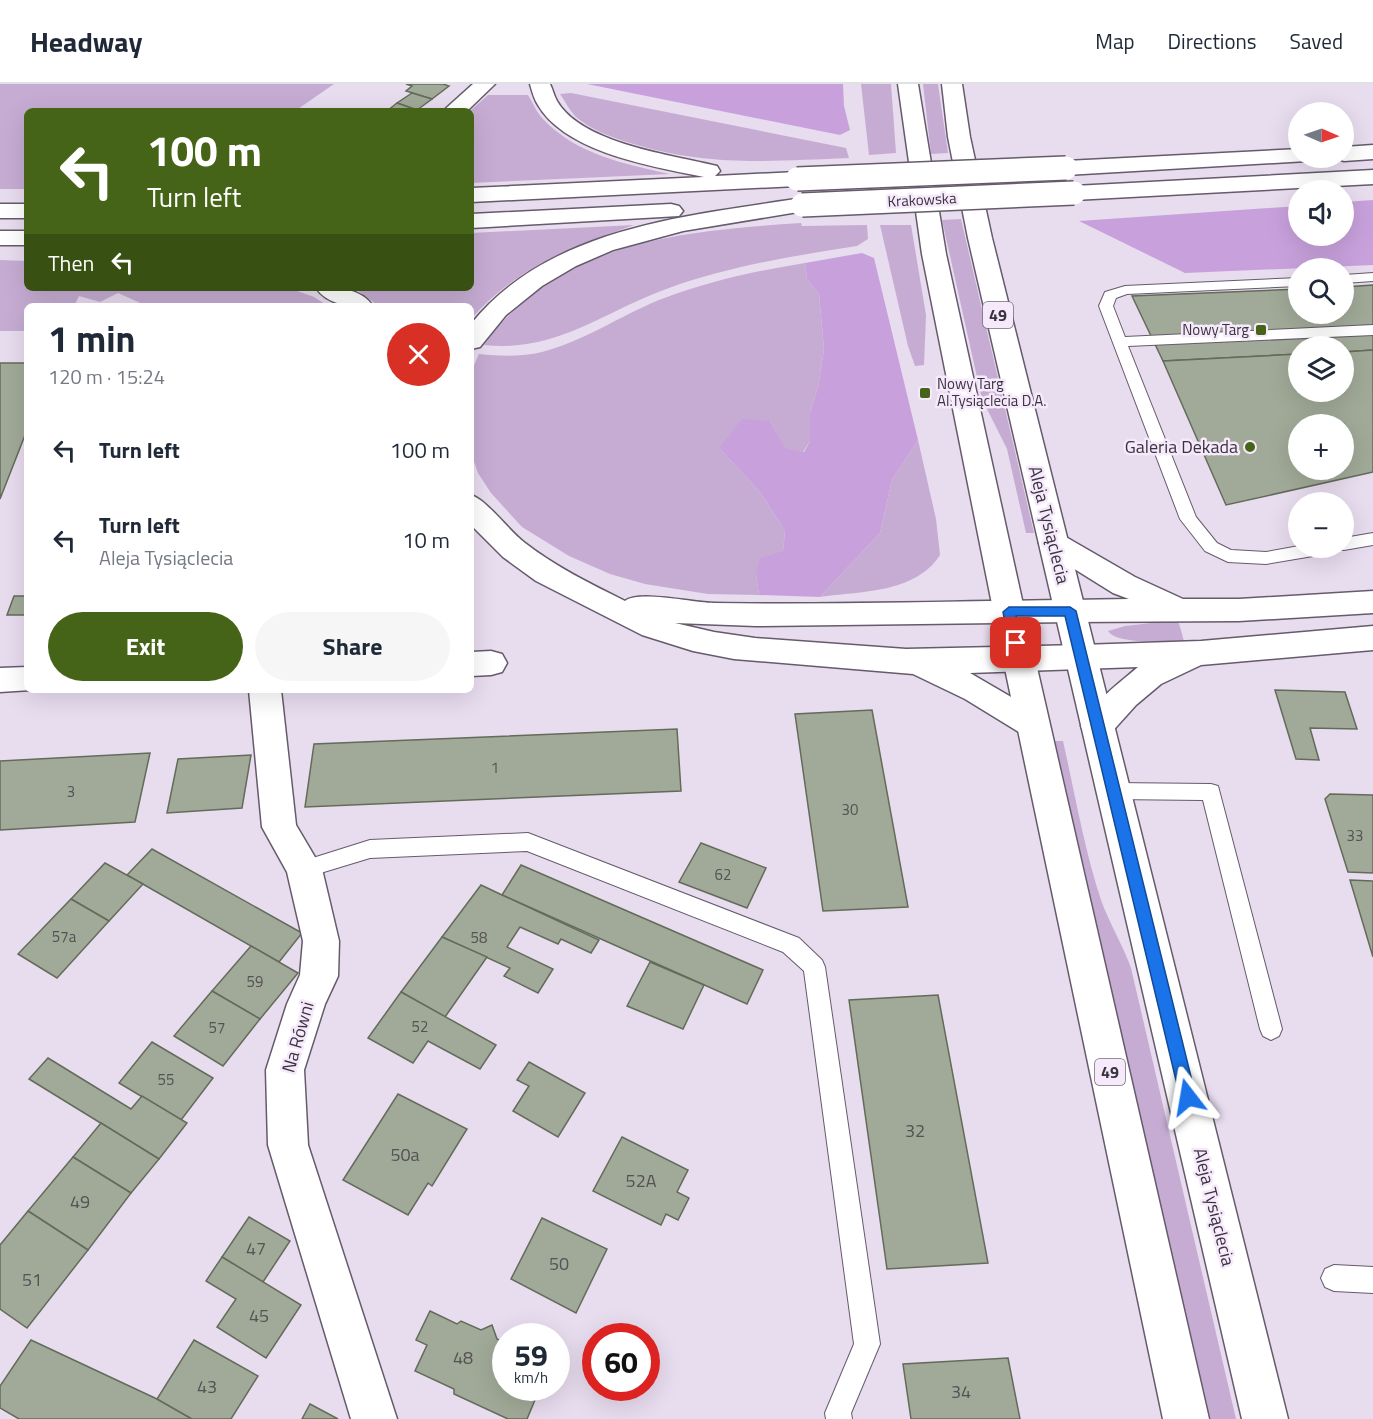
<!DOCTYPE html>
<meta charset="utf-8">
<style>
body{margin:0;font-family:"Titillium Web",sans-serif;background:#f6f6f7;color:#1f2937;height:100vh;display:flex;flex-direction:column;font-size:22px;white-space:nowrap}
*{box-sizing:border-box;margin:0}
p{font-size:20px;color:#747a83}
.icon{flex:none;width:33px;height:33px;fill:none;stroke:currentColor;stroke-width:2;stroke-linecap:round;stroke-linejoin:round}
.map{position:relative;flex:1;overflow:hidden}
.side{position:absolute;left:24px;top:219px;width:450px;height:390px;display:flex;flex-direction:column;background:#fff;border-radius:9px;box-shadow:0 6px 24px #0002}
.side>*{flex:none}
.top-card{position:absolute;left:24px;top:24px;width:450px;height:183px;border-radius:9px;box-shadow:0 6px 24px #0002;background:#466417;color:#fff;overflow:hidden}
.needle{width:39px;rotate:92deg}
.fabs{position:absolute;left:1288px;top:18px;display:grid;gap:12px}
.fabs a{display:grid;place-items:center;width:66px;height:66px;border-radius:50%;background:#fff;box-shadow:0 6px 24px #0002;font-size:30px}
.speed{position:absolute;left:492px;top:1239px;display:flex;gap:12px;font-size:30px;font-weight:700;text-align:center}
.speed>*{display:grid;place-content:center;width:78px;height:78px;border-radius:50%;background:#fff;box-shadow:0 6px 24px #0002;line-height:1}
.speed small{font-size:15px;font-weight:400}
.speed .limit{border:9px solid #d22;background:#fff;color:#111}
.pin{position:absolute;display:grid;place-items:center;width:51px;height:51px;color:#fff;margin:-26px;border-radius:12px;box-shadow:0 3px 9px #0006}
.me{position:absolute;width:66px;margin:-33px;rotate:346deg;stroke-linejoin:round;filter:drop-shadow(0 0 4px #0008)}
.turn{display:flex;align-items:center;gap:21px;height:126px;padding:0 24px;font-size:27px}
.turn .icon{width:78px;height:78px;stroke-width:2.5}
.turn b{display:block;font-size:42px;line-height:51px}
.then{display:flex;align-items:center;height:57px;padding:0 24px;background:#0003;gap:12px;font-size:22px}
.round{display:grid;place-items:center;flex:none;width:63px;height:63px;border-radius:32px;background:#f6f6f7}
.headline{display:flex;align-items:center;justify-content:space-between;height:102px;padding:0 24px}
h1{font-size:36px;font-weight:700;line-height:45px}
.cta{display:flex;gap:12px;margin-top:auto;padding:12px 24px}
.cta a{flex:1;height:69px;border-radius:36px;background:#466417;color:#fff;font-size:24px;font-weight:700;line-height:69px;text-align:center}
.cta a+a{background:#f6f6f7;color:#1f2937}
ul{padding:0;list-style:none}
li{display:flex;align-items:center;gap:18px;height:90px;padding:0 24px}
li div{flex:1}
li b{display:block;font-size:22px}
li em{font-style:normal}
header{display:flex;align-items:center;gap:36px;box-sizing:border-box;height:84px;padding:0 30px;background:#fff;border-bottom:2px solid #e0e1e3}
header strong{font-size:28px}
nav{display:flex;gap:33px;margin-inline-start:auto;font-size:21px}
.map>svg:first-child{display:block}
.green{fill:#c6acd3}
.forest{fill:#c8a1dc}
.building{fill:#a1aa98;stroke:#636b5a;stroke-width:1.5;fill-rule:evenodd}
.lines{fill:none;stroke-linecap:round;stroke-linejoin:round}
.lane-casing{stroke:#655b6b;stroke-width:2}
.street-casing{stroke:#655b6b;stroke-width:3}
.secondary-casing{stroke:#655b6b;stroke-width:3}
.primary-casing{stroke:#655b6b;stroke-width:3}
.lane{fill:#fff;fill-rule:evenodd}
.street{fill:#fff;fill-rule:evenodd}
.secondary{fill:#fff;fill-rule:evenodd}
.primary{fill:#fff;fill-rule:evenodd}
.secondary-bridge-casing{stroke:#655b6b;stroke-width:26;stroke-linecap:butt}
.secondary-bridge{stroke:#fff;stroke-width:23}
.route{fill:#1a73e8;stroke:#114b97;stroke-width:1.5}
.poi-dot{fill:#466417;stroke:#f6e9fc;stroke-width:2}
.labels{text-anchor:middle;stroke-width:5;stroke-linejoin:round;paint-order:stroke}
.far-street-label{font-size:15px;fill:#3a353d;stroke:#f6e9fc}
.far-poi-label{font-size:15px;fill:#3a353d;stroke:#f6e9fc;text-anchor:end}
.number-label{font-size:15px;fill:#545254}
.shield{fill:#f6e9fc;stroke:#726b76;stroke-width:1.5}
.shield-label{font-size:16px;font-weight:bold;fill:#3a353d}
.poi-label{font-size:18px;fill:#3a353d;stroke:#f6e9fc;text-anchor:end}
.street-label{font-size:18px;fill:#3a353d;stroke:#f6e9fc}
.near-number-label{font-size:18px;fill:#545254}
</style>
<header>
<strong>Headway</strong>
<nav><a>Map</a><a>Directions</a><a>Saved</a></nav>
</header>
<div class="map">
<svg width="1373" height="1335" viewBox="0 0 1373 1335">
<rect width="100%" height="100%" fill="#e8dcef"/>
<g class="green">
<path d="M0,0H334L295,27H27V105H0Z"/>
<path d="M861,0H891L896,69L869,71Z"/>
<path d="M923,0H938L948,69L931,70Z"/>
<path d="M571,9L846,64L849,74C770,77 707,83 630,59C611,53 591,46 576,33C570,27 565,17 560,10Z"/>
<path d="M488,11H528C533,19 537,29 543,35C577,71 625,80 670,90L471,99L470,27Z"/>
<path d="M961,135L1034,449H1026L1007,365L982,315L979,302L942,136Z"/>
<path d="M801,139L802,142L867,141L868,155L857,162C793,172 730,182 669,204C604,227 557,269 484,261C558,156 684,147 801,139Z"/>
<path d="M634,141C570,164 517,183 471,235V222H379L354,204H471V149Z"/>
<path d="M880,141H911L926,231L924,281L915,282L908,262Z"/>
<path d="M0,176L27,177V204H289L314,213L328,222H147L118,209L100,218L79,212L74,222H27V247H0Z"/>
<path d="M805,179L807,195L819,210L824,265L818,303L810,329V357L803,368L785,365L770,337L719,364L760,408L785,447L783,467L756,490L759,511L708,510L645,500L610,490L569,472L522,443L491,409L478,389L471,369V288L479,270C500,272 522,273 542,268C584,257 620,232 659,216C706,198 755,187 805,179Z"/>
<path d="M918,356L936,435L940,471C915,510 859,507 820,513L880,449L892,396Z"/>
<path d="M1178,536L1184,557C1167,557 1117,561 1108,547L1125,542Z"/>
<path d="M1055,657H1063C1075,710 1084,764 1101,816C1109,839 1123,861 1131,884L1236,1335H1209Z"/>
</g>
<g class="forest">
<path d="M587,0H843L844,22L850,46L840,51Z"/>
<path d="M1373,116V181L1185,189L1079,137L1299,122V152H1344V118Z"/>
<path d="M862,169L874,174L918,356L892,396L880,449L820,513L759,511L756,490L760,474L783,467L785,447L760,408L719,364L742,335L770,337L785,364L804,368L810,357V329L818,303L824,265L819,210L807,195L805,179Z"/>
</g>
<g class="building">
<path d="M406,0H443L449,2L432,15L406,7L412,2Z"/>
<path d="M412,9L432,15L417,26L397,19Z"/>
<path d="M397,19L417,26L387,27Z"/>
<path d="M1373,201V266L1344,268V262H1299V270L1163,277L1132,212L1299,205V230H1344V203Z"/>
<path d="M1373,266V388L1226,421L1163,277L1299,270V308H1344V268ZM1299,340H1344V386H1299Z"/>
<path d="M0,279H27V346L0,415Z"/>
<path d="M14,512H27V531H7Z"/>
<path d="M1275,606L1345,608L1357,645L1310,644L1319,676L1296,675Z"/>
<path d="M872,626L908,823L823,827L795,630Z"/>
<path d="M677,645L681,707L305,723L314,660Z"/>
<path d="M150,669L135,738L0,746V677Z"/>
<path d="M251,671L242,724L167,729L178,675Z"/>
<path d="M1330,710L1373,711V789L1348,788L1325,715Z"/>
<path d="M701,759L766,784L747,824L679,798Z"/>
<path d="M152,765L302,849L279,878L127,791Z"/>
<path d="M105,779L143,800L109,837L71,815Z"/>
<path d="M521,781L763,886L747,920L502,811Z"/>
<path d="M1350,796L1373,797V873Z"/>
<path d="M481,801L502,811L599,856L591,869L561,855L558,860L520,843L507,863L553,885L538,909L504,892L510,884L442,853Z"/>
<path d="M71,815L109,837L57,894L18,870Z"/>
<path d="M442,853L487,873L445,933L401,908Z"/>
<path d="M251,862L298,889L260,935L212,907Z"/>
<path d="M650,878L704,901L683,945L627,922Z"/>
<path d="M212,907L260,935L223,982L174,952Z"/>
<path d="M401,908L496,961L480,985L428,957L413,979L368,954Z"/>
<path d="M938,911L988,1179L887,1185L849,916Z"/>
<path d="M152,958L213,994L181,1036L119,999Z"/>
<path d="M48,974L131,1025L142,1012L187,1039L159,1075L29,995Z"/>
<path d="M529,978L585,1009L558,1053L513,1027L529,1002L517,996Z"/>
<path d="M398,1010L467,1045L432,1102L428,1099L408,1131L343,1096Z"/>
<path d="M101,1039L159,1075L131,1109L73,1073Z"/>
<path d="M622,1053L688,1086L677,1108L689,1114L678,1136L666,1130L661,1141L593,1107Z"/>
<path d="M73,1073L131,1109L88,1166L28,1127Z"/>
<path d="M28,1127L88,1166L27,1244L0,1225V1161Z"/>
<path d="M249,1133L290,1157L263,1198L222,1173Z"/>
<path d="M542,1134L607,1165L576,1229L511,1195Z"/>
<path d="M222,1173L301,1221L266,1274L217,1243L236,1215L206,1197Z"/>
<path d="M430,1227L457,1240L461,1237L481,1246L492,1241L497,1255L506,1259V1304H540L527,1335H508L454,1310V1305L415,1287L427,1261L416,1256Z"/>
<path d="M31,1256L157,1315L192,1335H19L0,1324V1302Z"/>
<path d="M194,1256L258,1292L231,1335H192L157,1315Z"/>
<path d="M1008,1274L1020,1335H911L903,1280Z"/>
<path d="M310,1320L338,1335H302Z"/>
</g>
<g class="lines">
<defs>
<g id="lane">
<path d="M1373,189V197L1344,199V191Z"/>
<path d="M1299,194V202L1127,210L1116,214L1113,222L1125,253L1373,241V251L1128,262L1196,433L1217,459L1231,466L1266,468L1299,462L1334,464L1331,468L1325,470L1266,480L1228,478L1205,467L1180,435L1099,222L1105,208L1125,202Z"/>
<path d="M1373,449V461L1344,466L1337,464H1344V454Z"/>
<path d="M1113,699L1211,700L1218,702L1282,945L1279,952L1271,956L1263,952L1260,945L1203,716L1113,715L1106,713L1103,707L1106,701Z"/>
<path d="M528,749L799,854L822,876L825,883L880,1260L851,1329L852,1335H826L825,1329L854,1260L804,887L783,868L527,767L370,774L304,794L297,791L294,785L297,779L370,756Z"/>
<path d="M1334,1181L1373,1183V1209L1334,1207L1325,1203L1321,1194L1325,1185Z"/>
</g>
<g id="street">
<path d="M1054,449L1064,452L1135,493L1183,515H1239L1373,507V529L1239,537L1070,538L1059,535L1055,527L1059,519L1070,516L1129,515L1113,509L1044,466L1039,459L1044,452Z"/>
<path d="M1373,542V566L1201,581L1161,600L1136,621L1109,651L1097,655L1085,651L1081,642C1093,618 1118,600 1138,583L1081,585L1070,581L1065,573L1070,565L1081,561L1201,557Z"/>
<path d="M491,567L502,570L507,579L502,588L491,591L471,592V568Z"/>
<path d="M27,583V606H31L0,608V584Z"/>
<path d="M249,606H281L296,741L322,785L339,857L338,892L325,920L304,986L308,1061L397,1335H351L268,1061L266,986L287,920L300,891L303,857L287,788L262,743Z"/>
</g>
<g id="secondary">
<path d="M473,0H495L467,27H443Z"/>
<path d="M530,0H550C553,6 554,12 557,17C582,60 673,71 717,82L720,87L715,92L797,88L805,90L808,95L805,100L797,102L471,118V104L704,93C655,83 566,69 538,21C534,15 532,7 530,0Z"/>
<path d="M1373,61V75L1344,77L1335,74H1344V63Z"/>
<path d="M1299,65V74H1309L1307,77L1066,91L1058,89L1055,84L1058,79L1066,77Z"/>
<path d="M1373,86V100L1074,116L1066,114L1063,109L1066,104L1074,102Z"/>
<path d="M802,114L810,116L813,121L810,126L683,147L613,166L576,182L542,202L506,231L480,263L471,265V240C549,143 687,132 802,114Z"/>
<rect x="0" y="120" width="27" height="14"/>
<path d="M671,120L679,122L683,127L679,132L471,144V130Z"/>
<rect x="0" y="147" width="27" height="14"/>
<path d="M316,204C336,204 360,203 373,222C353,222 329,223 316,204Z"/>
<path d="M471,411C487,416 509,447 525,459C556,483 591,500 625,517C639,506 694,519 714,519C833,521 952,517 1070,516L1081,519L1085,527L1081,535L1070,538L756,542L675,539L714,548L755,554L906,565L1081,561L1092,565L1097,573L1092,581L1081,585L970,589L1044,632L1049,641L1044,650L1033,654L1022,650L965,615L913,590L734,575L693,567L642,551L536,497L503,473L471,441Z"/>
</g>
<g id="primary">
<path d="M898,0H918L946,170L1035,575L1209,1335H1163L1003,575L922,170Z"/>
<path d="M942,0H962L970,53L992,154L1288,1335H1242L968,154L948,53Z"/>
</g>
</defs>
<use href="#lane" class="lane-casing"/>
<use href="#street" class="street-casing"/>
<use href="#secondary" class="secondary-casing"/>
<use href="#primary" class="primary-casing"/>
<use href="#lane" class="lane"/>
<use href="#street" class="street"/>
<use href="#secondary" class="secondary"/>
<use href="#primary" class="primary"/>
<defs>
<g id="secondary-bridge">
<path d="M797,95L1066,84"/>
<path d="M802,121L1074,109"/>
</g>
</defs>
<use href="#secondary-bridge" class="secondary-bridge-casing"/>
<use href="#secondary-bridge" class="secondary-bridge"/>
</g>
<path class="route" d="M1009,523H1070L1076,527L1196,1013L1194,1018L1188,1021L1182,1018L1180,1013L1065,532H1016L1022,559L1016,564L1009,559L1003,528Z"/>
<g class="poi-dot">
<rect x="1255" y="240" width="12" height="12" rx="3"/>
<rect x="919" y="303" width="12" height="12" rx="3"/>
<circle cx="1250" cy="363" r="6"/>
</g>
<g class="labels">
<g class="far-street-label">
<text transform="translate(922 116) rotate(-3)" y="5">Krakowska</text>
</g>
<g class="far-poi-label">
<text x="1249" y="251">Nowy Targ</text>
<text x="937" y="305" text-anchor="start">Nowy Targ<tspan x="937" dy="17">Al.Tysiąclecia D.A.</tspan></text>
</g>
<g class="number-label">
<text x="495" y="689">1</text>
<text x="71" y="713">3</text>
<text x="850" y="731">30</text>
<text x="1355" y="757">33</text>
<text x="723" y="796">62</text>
<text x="64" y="858">57a</text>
<text x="479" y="859">58</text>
<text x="255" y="903">59</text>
<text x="420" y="948">52</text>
<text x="217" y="949">57</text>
<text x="166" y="1001">55</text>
</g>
<g class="shield">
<rect x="983" y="218" width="30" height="26" rx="4.5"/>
<rect x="1095" y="975" width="30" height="26" rx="4.5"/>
</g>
<g class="shield-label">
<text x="998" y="237">49</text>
<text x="1110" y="994">49</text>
</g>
<g class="poi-label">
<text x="1238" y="369">Galeria Dekada</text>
</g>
<g class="street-label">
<text transform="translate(1049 441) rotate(76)" y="6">Aleja Tysiąclecia</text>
<text transform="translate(298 953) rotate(-74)" y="6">Na Równi</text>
<text transform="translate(1214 1123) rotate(76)" y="6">Aleja Tysiąclecia</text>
</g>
<g class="near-number-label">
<text x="915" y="1053">32</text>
<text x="405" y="1077">50a</text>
<text x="641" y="1103">52A</text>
<text x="80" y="1124">49</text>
<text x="256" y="1171">47</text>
<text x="559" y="1186">50</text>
<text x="32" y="1202">51</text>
<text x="259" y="1238">45</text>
<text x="463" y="1280">48</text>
<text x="207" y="1309">43</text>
<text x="961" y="1314">34</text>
</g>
</g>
</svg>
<div class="fabs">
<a><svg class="needle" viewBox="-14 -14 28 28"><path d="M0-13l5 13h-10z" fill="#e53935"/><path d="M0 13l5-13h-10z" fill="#747a83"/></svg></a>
<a><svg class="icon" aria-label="sound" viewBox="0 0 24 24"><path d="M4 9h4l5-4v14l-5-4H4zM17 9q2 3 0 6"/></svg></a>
<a><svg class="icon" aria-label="search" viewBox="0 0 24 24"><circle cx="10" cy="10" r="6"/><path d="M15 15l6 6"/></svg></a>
<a><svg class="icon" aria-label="layers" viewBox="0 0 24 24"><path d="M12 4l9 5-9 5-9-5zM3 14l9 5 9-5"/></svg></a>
<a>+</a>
<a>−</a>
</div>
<div class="speed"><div>59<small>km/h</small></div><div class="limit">60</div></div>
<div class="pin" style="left:1016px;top:559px;background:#d93025"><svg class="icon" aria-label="arrive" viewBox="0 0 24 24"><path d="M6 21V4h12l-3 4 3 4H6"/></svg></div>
<svg class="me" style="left:1188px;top:1013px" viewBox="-20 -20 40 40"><path d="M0-17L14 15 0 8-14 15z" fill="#1a73e8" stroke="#fff" stroke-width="4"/></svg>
<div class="top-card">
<div class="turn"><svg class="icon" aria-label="left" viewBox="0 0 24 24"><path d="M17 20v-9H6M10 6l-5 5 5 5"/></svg><div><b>100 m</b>Turn left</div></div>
<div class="then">Then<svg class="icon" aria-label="left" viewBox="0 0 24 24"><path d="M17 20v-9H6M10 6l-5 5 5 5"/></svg></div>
</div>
<section class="side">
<div class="headline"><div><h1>1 min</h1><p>120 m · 15:24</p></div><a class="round" style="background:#d93025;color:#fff"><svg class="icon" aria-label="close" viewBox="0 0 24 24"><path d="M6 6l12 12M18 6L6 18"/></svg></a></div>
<ul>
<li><svg class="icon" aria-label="left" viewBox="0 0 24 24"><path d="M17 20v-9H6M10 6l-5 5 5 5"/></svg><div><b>Turn left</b></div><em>100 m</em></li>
<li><svg class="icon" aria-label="left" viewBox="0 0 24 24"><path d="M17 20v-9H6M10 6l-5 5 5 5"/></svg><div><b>Turn left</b><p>Aleja Tysiąclecia</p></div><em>10 m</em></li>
</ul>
<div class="cta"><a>Exit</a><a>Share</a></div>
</section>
</div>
